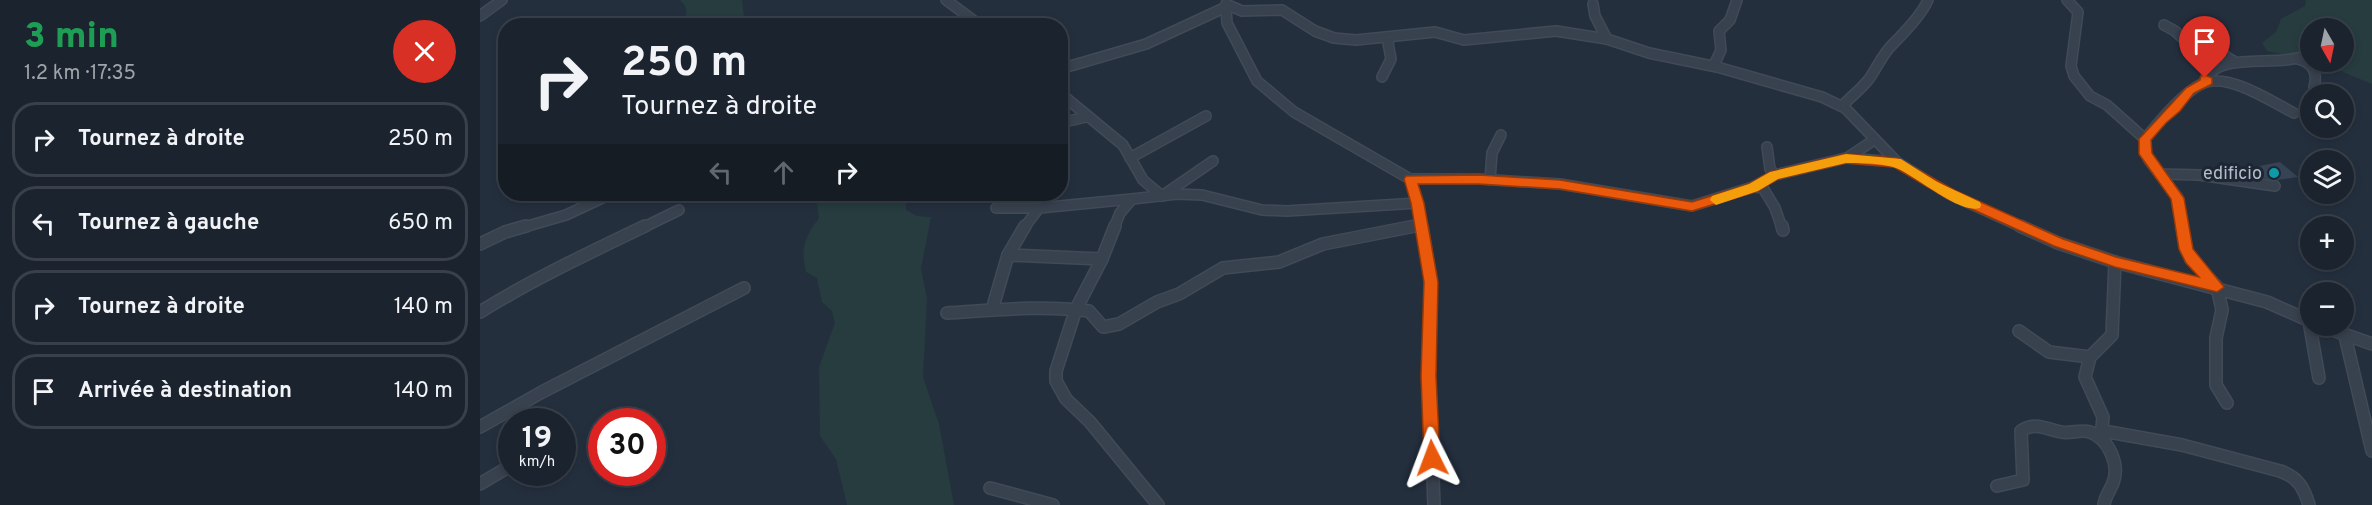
<!DOCTYPE html>
<html lang="fr">
<meta charset="utf-8">
<style>
body{margin:0;font-family:Overpass,sans-serif;background:#242b36;color:#f1f3f6;height:100vh;display:flex;flex-direction:column;font-size:22px;white-space:nowrap}
*{box-sizing:border-box;margin:0}
p{font-size:20px;color:#a0a4aa}
.icon{flex:none;width:33px;height:33px;fill:none;stroke:currentColor;stroke-width:2;stroke-linecap:round;stroke-linejoin:round}
.map{position:relative;flex:1;overflow:hidden}
.drawer{display:flex;flex-direction:column;background:#1b232e;width:480px}
.drawer>*{flex:none}
.top-card{position:absolute;left:18px;top:18px;width:570px;height:183px;border-radius:24px;box-shadow:0 3px 9px #0003,0 0 0 2px #39404a;background:#1b232e;color:#f1f3f6;overflow:hidden}
.needle{width:39px;rotate:171deg}
.fabs{position:absolute;left:1820px;top:18px;display:grid;gap:12px}
.fabs a{display:grid;place-items:center;width:54px;height:54px;border-radius:50%;background:#1b232e;box-shadow:0 3px 9px #0003,0 0 0 2px #39404a;font-size:30px}
.speed{position:absolute;left:18px;top:408px;display:flex;gap:12px;font-size:30px;font-weight:700;text-align:center}
.speed>*{display:grid;place-content:center;width:78px;height:78px;border-radius:50%;background:#1b232e;box-shadow:0 3px 9px #0003,0 0 0 2px #39404a;line-height:1}
.speed small{font-size:15px;font-weight:400}
.speed .limit{border:9px solid #d22;background:#fff;color:#111}
.pin{position:absolute;display:grid;place-items:center;width:51px;height:51px;color:#fff;margin:-62px -26px;border-radius:50% 50% 50% 0;rotate:-45deg;box-shadow:0 0 6px #0007}
.pin .icon{rotate:45deg}
.me{position:absolute;width:66px;margin:-33px;rotate:357deg;stroke-linejoin:round;filter:drop-shadow(0 0 4px #0008)}
.turn{display:flex;align-items:center;gap:21px;height:126px;padding:0 24px;font-size:27px}
.turn .icon{width:78px;height:78px;stroke-width:2.5}
.turn b{display:block;font-size:42px;line-height:51px}
.lanes{display:flex;align-items:center;height:57px;padding:0 24px;background:#0003;justify-content:center;gap:30px;direction:ltr}
.lanes .off{opacity:.35}
.round{display:grid;place-items:center;flex:none;width:63px;height:63px;border-radius:32px;background:#242b36}
.summary{display:flex;align-items:center;justify-content:space-between;height:102px;padding:0 24px}
h1{font-size:36px;font-weight:800;line-height:45px;color:#1e9e55}
ul{padding:0;list-style:none}
li{display:flex;align-items:center;gap:18px;height:75px;margin:0 12px 9px;padding:0 12px;border:3px solid #39404a;border-radius:24px}
li div{flex:1}
li b{display:block;font-size:22px}
li em{font-style:normal}
main{display:flex;flex:1;min-height:0}
.map>svg:first-child{display:block}
.green{fill:#263c3f}
.building{fill:#364354}
.lines{fill:none;stroke-linecap:round;stroke-linejoin:round}
.minor-far1-casing{stroke:#414a57;stroke-width:12}
.minor-casing{stroke:#414a57;stroke-width:14}
.minor-far1{stroke:#38414e;stroke-width:9}
.minor{stroke:#38414e;stroke-width:11}
.route{fill:#ea580c;stroke:#983908;stroke-width:1.5}
.slow{fill:#f59e0b}
.culture-dot{fill:#0f9aa8;stroke:#1d2633;stroke-width:2}
.labels{text-anchor:middle;stroke-width:6;stroke-linejoin:round;paint-order:stroke}
.poi-label{font-size:18px;fill:#b4bcc9;stroke:#1d2633;text-anchor:end}
</style>
<main>
<section class="drawer">
<div class="summary"><div><h1>3 min</h1><p>1.2 km · 17:35</p></div><a class="round" style="background:#d93025;color:#fff"><svg class="icon" aria-label="close" viewBox="0 0 24 24"><path d="M6 6l12 12M18 6L6 18"/></svg></a></div>
<ul>
<li><svg class="icon" aria-label="right" viewBox="0 0 24 24"><path d="M7 20v-9h11M14 6l5 5-5 5"/></svg><div><b>Tournez à droite</b></div><em>250 m</em></li>
<li><svg class="icon" aria-label="left" viewBox="0 0 24 24"><path d="M17 20v-9H6M10 6l-5 5 5 5"/></svg><div><b>Tournez à gauche</b></div><em>650 m</em></li>
<li><svg class="icon" aria-label="right" viewBox="0 0 24 24"><path d="M7 20v-9h11M14 6l5 5-5 5"/></svg><div><b>Tournez à droite</b></div><em>140 m</em></li>
<li><svg class="icon" aria-label="arrive" viewBox="0 0 24 24"><path d="M6 21V4h12l-3 4 3 4H6"/></svg><div><b>Arrivée à destination</b></div><em>140 m</em></li>
</ul>
</section>
<div class="map">
<svg width="1892" height="505" viewBox="0 0 1892 505">
<rect width="100%" height="100%" fill="#242f3e"/>
<g class="green">
<path d="M200,0H262L265,25H203C207,14 209,8 200,0Z"/>
<path d="M1826,0H1892V84L1838,62H1863V28H1830V60L1787,51L1782,43L1796,32L1801,19L1825,6Z"/>
<path d="M331,194H426V210L437,216L451,217L441,268L447,299L443,377L459,424L474,505H367L356,459L340,436L339,367L355,323L352,311L342,302L337,278L326,272C320,248 325,237 339,218L336,196Z"/>
</g>
<path class="building" d="M1800,162L1818,177L1797,180L1778,177L1769,168Z"/>
<g class="lines">
<defs>
<g id="minor-far1">
<path d="M466,0L501,26"/>
<path d="M1587,0L1598,12L1591,66L1594,76L1610,96L1627,105L1665,139"/>
<path d="M1113,4L1115,16L1127,39"/>
<path d="M746,7L747,23L777,81L814,112L930,179H999L1080,184L1212,206L1273,187L1295,175L1366,158L1417,162"/>
<path d="M0,16L22,0"/>
<path d="M1684,25L1695,31L1734,67"/>
<path d="M1734,31L1731,35C1736,45 1741,55 1752,60"/>
<path d="M1818,59C1833,63 1838,73 1834,87"/>
<path d="M1237,67L1235,63L1241,50L1239,31L1250,20L1257,0"/>
<path d="M580,69L666,44L746,7V4L762,11L802,10L835,31L854,38L876,40L955,32L984,40L1076,31L1127,39L1169,53L1237,67L1342,97L1365,108L1417,162L1469,194L1544,228"/>
<path d="M902,77L911,59L908,43L910,38"/>
<path d="M1728,81L1725,79C1742,50 1797,69 1830,54"/>
<path d="M580,93L643,145L663,180L682,196L733,161"/>
<path d="M1365,108V103C1373,95 1382,88 1389,79C1397,68 1403,53 1413,44C1424,33 1442,14 1448,0"/>
<path d="M580,123L606,117"/>
<path d="M1287,147L1290,169L1295,175"/>
<path d="M650,158L726,116"/>
<path d="M1367,158L1394,140"/>
<path d="M1680,174L1719,175L1795,186"/>
<path d="M930,179L938,203L942,228"/>
<path d="M1010,180L1012,153L1021,135"/>
<path d="M1273,187L1283,188L1295,208L1302,228"/>
<path d="M516,208H559L652,199"/>
<path d="M41,228L86,215L131,194"/>
<path d="M162,228L199,210"/>
<path d="M544,228L559,208"/>
<path d="M634,228L640,213L652,199L697,194L722,195L782,210L807,211L938,203"/>
<path d="M927,228L940,225"/>
<path d="M1703,228L1698,198L1669,160L1666,154L1665,139C1679,122 1706,88 1727,82C1752,75 1792,102 1814,113"/>
</g>
<g id="minor">
<path d="M545,226L528,255L622,259"/>
<path d="M635,226L622,259L596,309L576,371V381L586,399L610,422L678,505"/>
<path d="M942,226L951,282L949,376L954,505"/>
<path d="M1302,226L1303,230"/>
<path d="M1540,226L1578,243L1635,262L1787,302L1830,321"/>
<path d="M1702,226L1706,249L1711,259L1737,287L1742,310L1736,338V385L1747,403"/>
<path d="M0,244L25,232L46,226"/>
<path d="M512,310L528,255"/>
<path d="M0,312C53,279 109,253 165,226"/>
<path d="M467,313C515,310 561,305 609,311L623,327L639,324L677,302L699,294L743,268L799,262L843,244L935,226"/>
<path d="M1829,321L1839,378"/>
<path d="M1841,326L1892,344"/>
<path d="M1539,331L1569,352L1610,357"/>
<path d="M1865,336L1892,451"/>
<path d="M0,427L62,392L264,288"/>
<path d="M1621,438L1629,432L1702,445L1800,471C1818,477 1824,488 1829,505"/>
<path d="M1621,438L1623,417L1605,377L1610,357L1632,335L1635,262"/>
<path d="M0,484L32,465"/>
<path d="M1517,486L1543,480L1541,431C1555,421 1566,429 1581,432C1591,434 1600,429 1610,432C1629,439 1640,465 1633,483C1630,491 1625,496 1624,505"/>
<path d="M510,488L573,505"/>
</g>
</defs>
<use href="#minor-far1" class="minor-far1-casing"/>
<use href="#minor" class="minor-casing"/>
<use href="#minor-far1" class="minor-far1"/>
<use href="#minor" class="minor"/>
</g>
<path class="route" d="M1725,75L1732,78V84L1714,93L1700,111L1686,123L1671,140L1672,153L1704,198L1713,249L1744,287L1737,292L1635,267L1574,246L1465,197L1414,167L1366,163L1298,179L1278,191L1212,211L1080,189L999,184H938L944,203L958,282L956,376L960,458L958,463L952,465L947,463L944,458L941,376L944,282L931,203L924,179L926,176L999,175L1080,180L1212,202L1269,184L1290,172L1366,154L1417,158L1474,190L1583,239L1636,257L1719,277L1706,263L1699,249L1691,199L1659,154V139L1706,88L1720,80L1721,76Z"/>
<path class="slow" d="M1366,154L1421,159L1457,182L1500,202L1501,205L1500,208C1479,215 1432,172 1413,167C1399,163 1381,163 1366,163L1298,179L1278,191L1236,205L1230,200L1232,196L1269,184L1290,172Z"/>
<circle class="culture-dot" cx="1794" cy="173" r="6"/>
<g class="labels">
<g class="poi-label">
<text x="1782" y="179">edificio</text>
</g>
</g>
</svg>
<div class="fabs">
<a><svg class="needle" viewBox="-14 -14 28 28"><path d="M0-13l5 13h-10z" fill="#e53935"/><path d="M0 13l5-13h-10z" fill="#a0a4aa"/></svg></a>
<a><svg class="icon" aria-label="search" viewBox="0 0 24 24"><circle cx="10" cy="10" r="6"/><path d="M15 15l6 6"/></svg></a>
<a><svg class="icon" aria-label="layers" viewBox="0 0 24 24"><path d="M12 4l9 5-9 5-9-5zM3 14l9 5 9-5"/></svg></a>
<a>+</a>
<a>−</a>
</div>
<div class="speed"><div>19<small>km/h</small></div><div class="limit">30</div></div>
<div class="pin" style="left:1725px;top:78px;background:#d93025"><svg class="icon" aria-label="arrive" viewBox="0 0 24 24"><path d="M6 21V4h12l-3 4 3 4H6"/></svg></div>
<svg class="me" style="left:952px;top:458px" viewBox="-20 -20 40 40"><path d="M0-17L14 15 0 8-14 15z" fill="#ea580c" stroke="#fff" stroke-width="4"/></svg>
<div class="top-card">
<div class="turn"><svg class="icon" aria-label="right" viewBox="0 0 24 24"><path d="M7 20v-9h11M14 6l5 5-5 5"/></svg><div><b>250 m</b>Tournez à droite</div></div>
<div class="lanes"><svg class="icon off" aria-label="left" viewBox="0 0 24 24"><path d="M17 20v-9H6M10 6l-5 5 5 5"/></svg><svg class="icon off" aria-label="ahead" viewBox="0 0 24 24"><path d="M12 20V5M6 11l6-6 6 6"/></svg><svg class="icon" aria-label="right" viewBox="0 0 24 24"><path d="M7 20v-9h11M14 6l5 5-5 5"/></svg></div>
</div>
</div>
</main>
